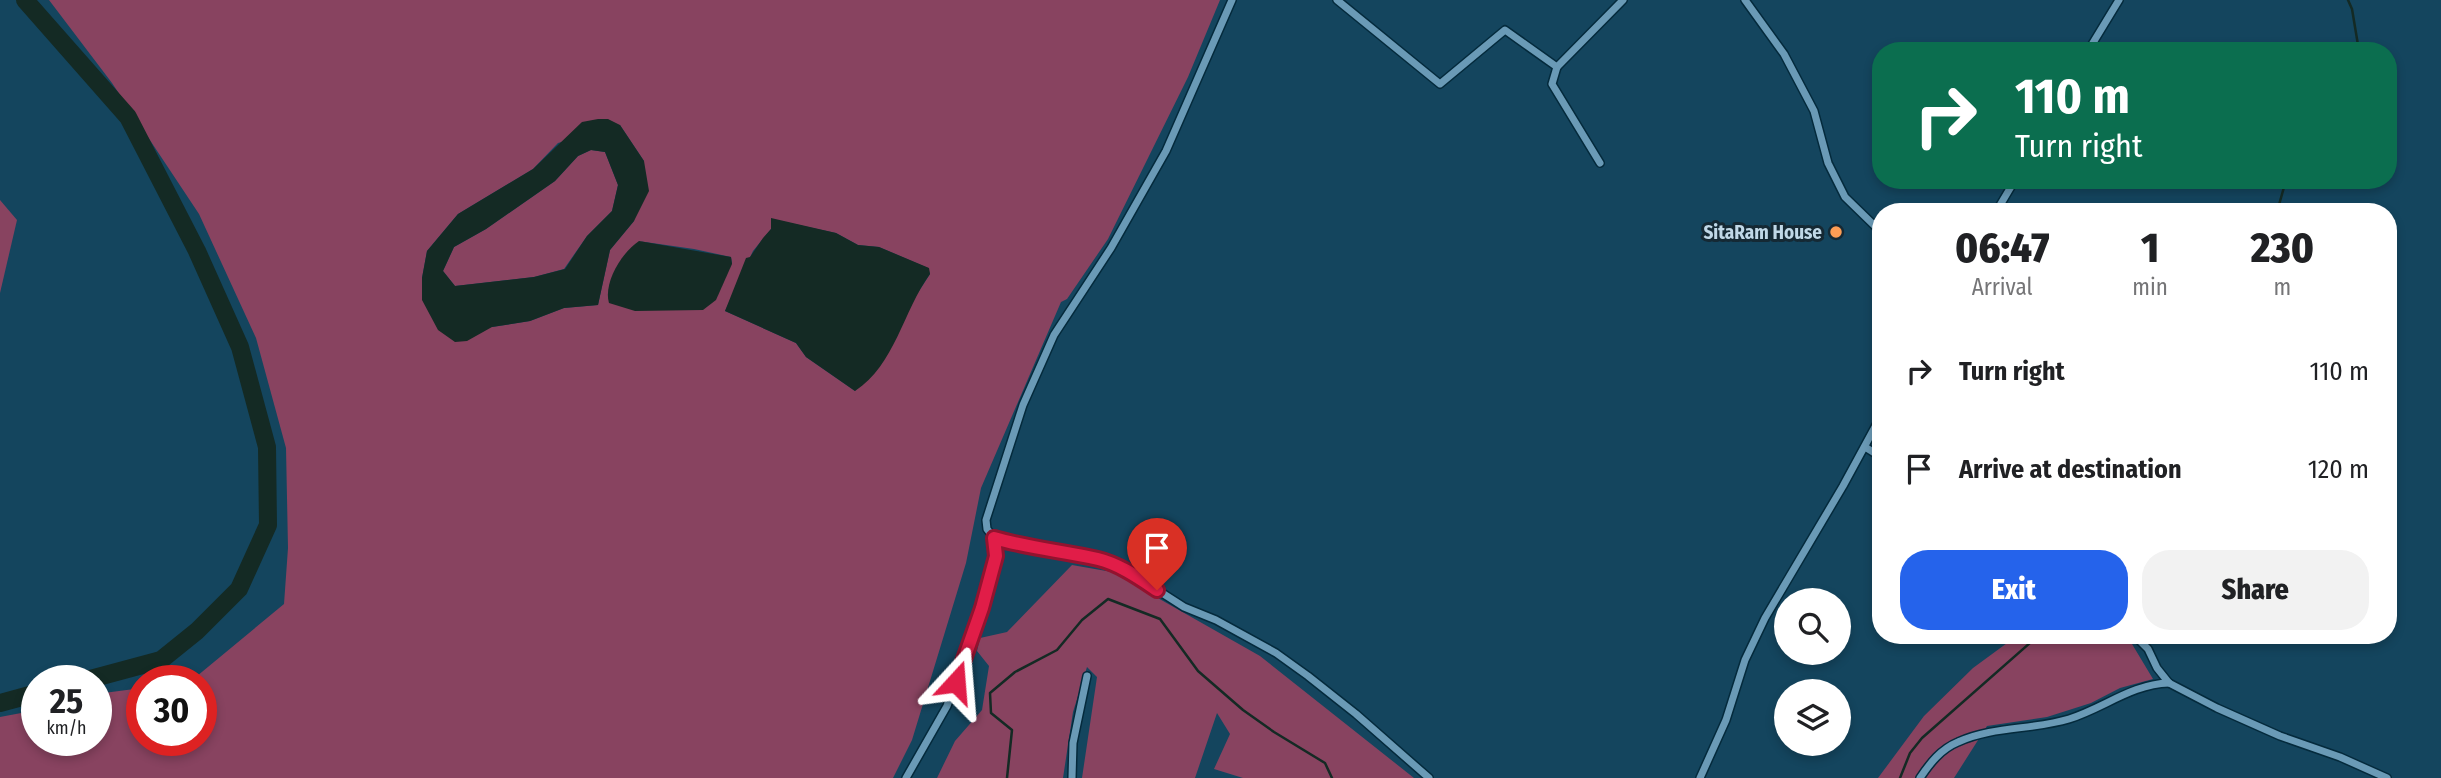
<!DOCTYPE html>
<style>
body{margin:0;font-family:"Fira Sans Condensed",sans-serif;background:#f2f2f2;color:#202124;height:100vh;display:flex;flex-direction:column;font-size:26px;white-space:nowrap}
*{box-sizing:border-box;margin:0}
p{font-size:23px;color:#757577}
.icon{flex:none;width:38px;height:38px;fill:none;stroke:currentColor;stroke-width:2;stroke-linecap:round;stroke-linejoin:round}
.map{position:relative;flex:1;overflow:hidden}
.side{position:absolute;left:1872px;top:203px;width:525px;height:441px;display:flex;flex-direction:column;background:#fff;border-radius:28px;box-shadow:0 4px 10px #0003}
.side>*{flex:none}
.banner{position:absolute;left:1872px;top:42px;width:525px;height:147px;border-radius:28px;box-shadow:0 4px 10px #0003;background:#0b6e4f;color:#fff;overflow:hidden}
.tools{position:absolute;left:1774px;top:588px;display:grid;gap:14px}
.tools a{display:grid;place-items:center;width:77px;height:77px;border-radius:50%;background:#fff;box-shadow:0 4px 10px #0003;font-size:35px}
.speed{position:absolute;left:21px;top:665px;display:flex;gap:14px;font-size:35px;font-weight:700;text-align:center}
.speed>*{display:grid;place-content:center;width:91px;height:91px;border-radius:50%;background:#fff;box-shadow:0 4px 10px #0003;line-height:1}
.speed small{font-size:18px;font-weight:400}
.speed .limit{border:10px solid #d22;background:#fff;color:#111}
.pin{position:absolute;display:grid;place-items:center;width:60px;height:60px;color:#fff;margin:-72px -30px;border-radius:50% 50% 50% 0;rotate:-45deg;box-shadow:0 0 7px #0007}
.pin .icon{rotate:45deg}
.me{position:absolute;width:77px;margin:-38px;rotate:19deg;stroke-linejoin:round;filter:drop-shadow(0 0 5px #0008)}
.turn{display:flex;align-items:center;gap:24px;height:147px;padding:0 28px;font-size:32px}
.turn .icon{width:91px;height:91px;stroke-width:2.5}
.turn b{display:block;font-size:49px;line-height:60px}
.eta{display:flex;justify-content:space-evenly;align-items:center;height:119px;text-align:center}
.eta b{font-size:42px;font-weight:800;line-height:49px}
.primary-button{display:flex;gap:14px;margin-top:auto;padding:14px 28px}
.primary-button a{flex:1;height:80px;border-radius:28px;background:#2563eb;color:#fff;font-size:28px;font-weight:800;line-height:80px;text-align:center}
.primary-button a+a{background:#f2f2f2;color:#202124}
ul{padding:0;list-style:none}
li{display:flex;align-items:center;gap:21px;height:98px;padding:0 28px}
li div{flex:1}
li b{display:block;font-size:26px}
li em{font-style:normal}
.map>svg:first-child{display:block}
.green{fill:#884360;fill-rule:evenodd}
.water{fill:#142a24;fill-rule:evenodd}
.lines{fill:none;stroke-linecap:round;stroke-linejoin:round}
.stream{stroke:#142a24;stroke-width:2.5}
.river{stroke:#142a24;stroke-width:18}
.minor-casing{stroke:#042a3c;stroke-width:10}
.minor{stroke:#6a9ab6;stroke-width:7}
.route-casing{stroke:#92132f;stroke-width:18}
.route{stroke:#e11d48;stroke-width:12}
.poi-dot{fill:#fd9d55;stroke:#152934;stroke-width:2.5}
.labels{text-anchor:middle;stroke-width:6;stroke-linejoin:round;paint-order:stroke}
.poi-label{font-size:19px;font-weight:bold;fill:#c0d8e7;stroke:#152934;text-anchor:end}
</style>
<div class="map">
<svg width="2441" height="778" viewBox="0 0 2441 778">
<rect width="100%" height="100%" fill="#14455e"/>
<g class="green">
<path d="M49,0H1220L1188,77L1108,239L1067,299L1061,302L981,488L966,563L912,740L893,778H0V717L37,710V740H96V694L142,688V740H201V681H191L284,604L288,548L286,448L256,338L199,214L112,83ZM620,125L644,161L634,221L610,250L598,305L564,308L530,321L492,327L422,278L427,251L458,214L533,169L558,143ZM771,219L836,233L858,245L879,247L928,268L930,274L855,391L806,357L796,343L725,311L753,251L771,229ZM638,241L694,249L731,257L732,264Z"/>
<path d="M591,150L605,152L618,185L612,211L587,236L564,269L534,277L455,286L443,271L454,247L486,229L555,181L578,156Z"/>
<path d="M0,200L17,220L0,293Z"/>
<path d="M1072,565L1112,572L1260,656L1414,778H1243L1214,769L1230,734L1217,713L1195,778H1082L1097,677L1087,667L1073,712L1063,778H937L955,741L982,710L989,666L977,651L980,638L1007,632Z"/>
<path d="M2018,635H2122L2132,644L2153,679L2120,688L2091,703L2047,717L1987,726L1954,778H1878L1924,716L1973,668Z"/>
</g>
<g class="water">
<path d="M598,119H608L620,125L644,161L649,191L634,221L610,250L598,305L564,308L530,321L492,327L467,341L455,342L438,330L422,300V278L427,251L458,214L533,169L582,122ZM591,150L605,152L618,185L612,211L587,236L565,269L534,277L455,286L443,271L454,247L486,229L555,181L578,156Z"/>
<path d="M771,218L836,233L858,245L879,247L929,268L930,274C903,311 895,365 855,391L806,357L796,343L725,311L746,258L750,257L763,238L771,229Z"/>
<path d="M639,241L731,257L732,264L716,300L703,310L635,311L609,303C603,283 622,252 639,241Z"/>
</g>
<g class="lines">
<g class="stream">
<path d="M2348,0L2352,9L2359,51"/>
<path d="M2277,212L2286,180"/>
<path d="M1007,778L1012,730L991,713L990,693L1015,672L1057,650L1082,620L1108,599L1160,619L1198,671L1243,710L1274,732L1325,763L1332,778"/>
<path d="M1900,778L1910,753L1922,738L2039,635"/>
</g>
<g class="river">
<path d="M25,0L128,117L197,251L240,347L267,447L268,525L239,589L197,631L161,660L83,681"/>
<path d="M0,703L37,693"/>
</g>
<defs>
<g id="minor">
<path d="M1337,0L1440,84L1505,30L1557,67L1552,84L1600,163"/>
<path d="M1745,0L1784,54L1814,111L1828,163L1845,197L1881,232"/>
<path d="M2088,51L2119,0"/>
<path d="M1557,67L1623,0"/>
<path d="M1996,212L2015,180"/>
<path d="M1865,447L1881,457"/>
<path d="M994,538L1047,551L1100,559L1131,573L1184,607L1216,620L1276,653L1308,676L1356,714L1429,778"/>
<path d="M2134,635L2148,649L2157,668L2169,683L2217,708L2280,736L2340,757L2387,778"/>
<path d="M906,778L947,706L982,608L996,556L994,538L987,529L986,520L1023,405L1054,335L1111,248L1166,151L1232,0"/>
<path d="M1072,778L1073,743L1087,676"/>
<path d="M1700,778L1726,720L1745,660L1765,618L1843,486L1881,416"/>
<path d="M1920,778C1930,763 1941,749 1958,742C1993,726 2033,730 2069,719C2104,708 2132,684 2169,683"/>
</g>
</defs>
<use href="#minor" class="minor-casing"/>
<use href="#minor" class="minor"/>
</g>
<g class="lines">
<defs>
<path id="route" d="M956,682L982,608L996,556L994,538C1028,548 1063,551 1098,559C1119,564 1139,578 1157,590"/>
</defs>
<use href="#route" class="route-casing"/>
<use href="#route" class="route"/>
</g>
<circle class="poi-dot" cx="1836" cy="232" r="7"/>
<g class="labels">
<g class="poi-label">
<text x="1822" y="239">SitaRam House</text>
</g>
</g>
</svg>
<div class="tools">
<a><svg class="icon" aria-label="search" viewBox="0 0 24 24"><circle cx="10" cy="10" r="6"/><path d="M15 15l6 6"/></svg></a>
<a><svg class="icon" aria-label="layers" viewBox="0 0 24 24"><path d="M12 4l9 5-9 5-9-5zM3 14l9 5 9-5"/></svg></a>
</div>
<div class="speed"><div>25<small>km/h</small></div><div class="limit">30</div></div>
<div class="pin" style="left:1157px;top:590px;background:#d93025"><svg class="icon" aria-label="arrive" viewBox="0 0 24 24"><path d="M6 21V4h12l-3 4 3 4H6"/></svg></div>
<svg class="me" style="left:956px;top:682px" viewBox="-20 -20 40 40"><path d="M0-17L14 15 0 8-14 15z" fill="#e11d48" stroke="#fff" stroke-width="4"/></svg>
<div class="banner">
<div class="turn"><svg class="icon" aria-label="right" viewBox="0 0 24 24"><path d="M7 20v-9h11M14 6l5 5-5 5"/></svg><div><b>110 m</b>Turn right</div></div>
</div>
<section class="side">
<div class="eta">
<div><b>06:47</b><p>Arrival</p></div>
<div><b>1</b><p>min</p></div>
<div><b>230</b><p>m</p></div>
</div>
<ul>
<li><svg class="icon" aria-label="right" viewBox="0 0 24 24"><path d="M7 20v-9h11M14 6l5 5-5 5"/></svg><div><b>Turn right</b></div><em>110 m</em></li>
<li><svg class="icon" aria-label="arrive" viewBox="0 0 24 24"><path d="M6 21V4h12l-3 4 3 4H6"/></svg><div><b>Arrive at destination</b></div><em>120 m</em></li>
</ul>
<div class="primary-button"><a>Exit</a><a>Share</a></div>
</section>
</div>
